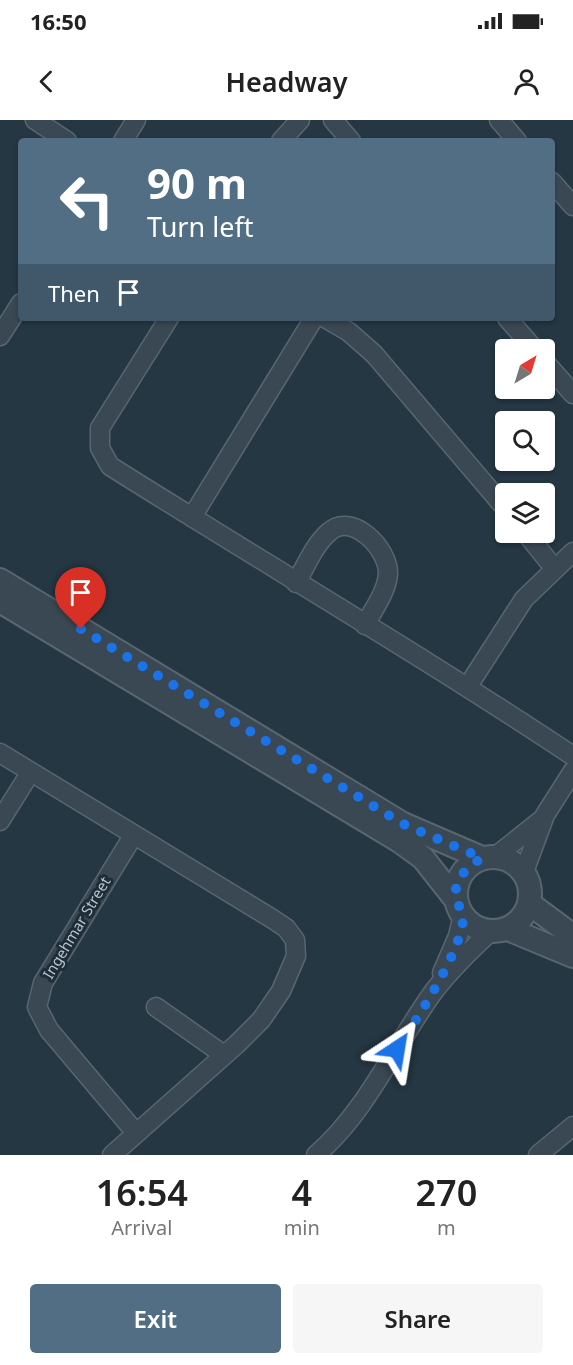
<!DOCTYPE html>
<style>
body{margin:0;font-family:"Noto Sans",sans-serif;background:#f6f6f6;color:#222;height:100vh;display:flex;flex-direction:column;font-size:22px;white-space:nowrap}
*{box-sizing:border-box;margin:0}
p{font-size:20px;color:#767676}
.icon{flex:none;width:33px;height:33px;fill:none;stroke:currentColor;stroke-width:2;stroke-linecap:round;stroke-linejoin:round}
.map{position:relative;height:1035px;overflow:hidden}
.details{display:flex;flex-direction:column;background:#fff;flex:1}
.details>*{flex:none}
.guide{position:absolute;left:18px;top:18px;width:537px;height:183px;border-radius:6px;box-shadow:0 2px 4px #0004;background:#526e85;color:#fff;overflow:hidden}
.needle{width:39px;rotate:38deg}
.tools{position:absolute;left:495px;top:219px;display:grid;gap:12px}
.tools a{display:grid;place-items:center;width:60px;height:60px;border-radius:6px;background:#fff;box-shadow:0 2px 4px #0004;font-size:30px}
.pin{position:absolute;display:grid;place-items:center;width:51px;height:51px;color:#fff;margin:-62px -26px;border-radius:50% 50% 50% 0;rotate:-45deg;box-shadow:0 0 6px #0007}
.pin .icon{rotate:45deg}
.me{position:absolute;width:66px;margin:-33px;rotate:33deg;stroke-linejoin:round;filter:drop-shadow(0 0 4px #0008)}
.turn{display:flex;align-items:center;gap:21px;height:126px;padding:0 30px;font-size:27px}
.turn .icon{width:78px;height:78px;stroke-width:2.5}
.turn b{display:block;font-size:42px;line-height:51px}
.then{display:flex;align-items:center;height:57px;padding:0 30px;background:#0003;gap:12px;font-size:22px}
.eta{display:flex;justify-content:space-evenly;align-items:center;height:102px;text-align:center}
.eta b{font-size:36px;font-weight:600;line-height:42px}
.primary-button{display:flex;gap:12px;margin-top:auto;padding:12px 30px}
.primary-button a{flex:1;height:69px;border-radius:6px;background:#526e85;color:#fff;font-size:24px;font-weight:600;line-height:69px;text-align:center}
.primary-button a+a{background:#f6f6f6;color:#222}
.status{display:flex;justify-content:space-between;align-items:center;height:42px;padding:0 30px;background:#fff;direction:ltr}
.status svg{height:16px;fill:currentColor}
header{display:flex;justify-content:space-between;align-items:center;height:78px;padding:0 30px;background:#fff;font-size:27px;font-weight:600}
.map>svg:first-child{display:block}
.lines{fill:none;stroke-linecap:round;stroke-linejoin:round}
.minor-casing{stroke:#586670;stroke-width:21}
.tertiary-casing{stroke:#586670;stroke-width:26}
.minor{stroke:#3a4853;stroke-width:18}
.tertiary{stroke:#3a4853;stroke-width:22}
.route{stroke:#1a73e8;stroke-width:10;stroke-dasharray:0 18}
.labels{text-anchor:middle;stroke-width:6;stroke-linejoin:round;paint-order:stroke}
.street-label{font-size:15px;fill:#b7c3cc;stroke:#1e2d38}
</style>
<div class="status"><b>16:50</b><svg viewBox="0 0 49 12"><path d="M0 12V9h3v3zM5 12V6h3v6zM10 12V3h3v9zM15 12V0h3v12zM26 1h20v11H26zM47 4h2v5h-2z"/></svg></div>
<header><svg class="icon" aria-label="back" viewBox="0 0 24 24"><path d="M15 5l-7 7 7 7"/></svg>Headway<svg class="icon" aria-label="person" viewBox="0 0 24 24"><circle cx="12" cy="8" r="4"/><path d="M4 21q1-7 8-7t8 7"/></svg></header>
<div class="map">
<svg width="573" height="1035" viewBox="0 0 573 1035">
<rect width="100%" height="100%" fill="#253743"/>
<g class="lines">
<defs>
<g id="minor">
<path d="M35,0L67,21"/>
<path d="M333,0L351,21"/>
<path d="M499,0L517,21"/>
<path d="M123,21L136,0"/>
<path d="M281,21L300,0"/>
<path d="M552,62L573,86"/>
<path d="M169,198L100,308V328L110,346C264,443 421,535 573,636"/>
<path d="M325,198L349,212L374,234L506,389"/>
<path d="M507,198L535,230"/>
<path d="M0,216L21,183"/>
<path d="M544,241L573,274"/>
<path d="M192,397L314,198"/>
<path d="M525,412L554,448"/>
<path d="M296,463C306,446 314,425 329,412C352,391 389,429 388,454C387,471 373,490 365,505"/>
<path d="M468,566L524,479L573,432"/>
<path d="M0,633L271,798L286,808L295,820L296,836L281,871L261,900L237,924L112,1035"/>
<path d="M0,701L30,653"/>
<path d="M133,716L43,863L37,887L49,910L136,1013"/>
<path d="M496,736L540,701"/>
<path d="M524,752L545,695L573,651"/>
<path d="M442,853L458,816L463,795"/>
<path d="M156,887L224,935"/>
<path d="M316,1035C368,990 394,926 434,871C451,849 471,830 491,811"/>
<path d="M538,1035L573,1006"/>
</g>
<g id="tertiary">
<path d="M0,460L403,704L482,738"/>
<path d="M0,481L398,720L423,738L456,780"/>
<circle cx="493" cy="774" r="37"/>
<path d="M530,784L573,816"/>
<path d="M508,809L573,836"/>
</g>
</defs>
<use href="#minor" class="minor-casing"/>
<use href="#tertiary" class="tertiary-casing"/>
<use href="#minor" class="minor"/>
<use href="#tertiary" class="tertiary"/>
</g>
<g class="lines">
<path class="route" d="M81,509L403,704L482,738C466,748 451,761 457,782C459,786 462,791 463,795C465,827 415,902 397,929"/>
</g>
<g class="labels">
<g class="street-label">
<text transform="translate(77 808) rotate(-59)" y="5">Ingehmar Street</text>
</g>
</g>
</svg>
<div class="tools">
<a><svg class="needle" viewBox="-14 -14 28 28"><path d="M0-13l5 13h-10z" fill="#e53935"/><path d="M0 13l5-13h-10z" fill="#767676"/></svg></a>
<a><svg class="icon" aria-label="search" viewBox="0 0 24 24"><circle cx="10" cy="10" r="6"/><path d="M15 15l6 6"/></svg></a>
<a><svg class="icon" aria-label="layers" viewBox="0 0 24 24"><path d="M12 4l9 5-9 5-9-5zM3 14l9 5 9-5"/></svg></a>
</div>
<div class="pin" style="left:81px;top:509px;background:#d93025"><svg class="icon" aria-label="arrive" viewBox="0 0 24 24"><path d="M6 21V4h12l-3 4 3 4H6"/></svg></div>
<svg class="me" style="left:397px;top:929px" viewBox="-20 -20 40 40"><path d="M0-17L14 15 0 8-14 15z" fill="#1a73e8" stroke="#fff" stroke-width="4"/></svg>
<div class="guide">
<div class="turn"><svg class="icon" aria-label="left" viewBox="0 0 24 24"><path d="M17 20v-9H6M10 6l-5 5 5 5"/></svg><div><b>90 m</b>Turn left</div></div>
<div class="then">Then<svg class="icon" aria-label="arrive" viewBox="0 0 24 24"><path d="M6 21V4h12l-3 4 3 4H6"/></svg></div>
</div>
</div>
<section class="details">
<div class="eta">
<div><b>16:54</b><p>Arrival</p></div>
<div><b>4</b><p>min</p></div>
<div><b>270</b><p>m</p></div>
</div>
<div class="primary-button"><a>Exit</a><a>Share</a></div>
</section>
